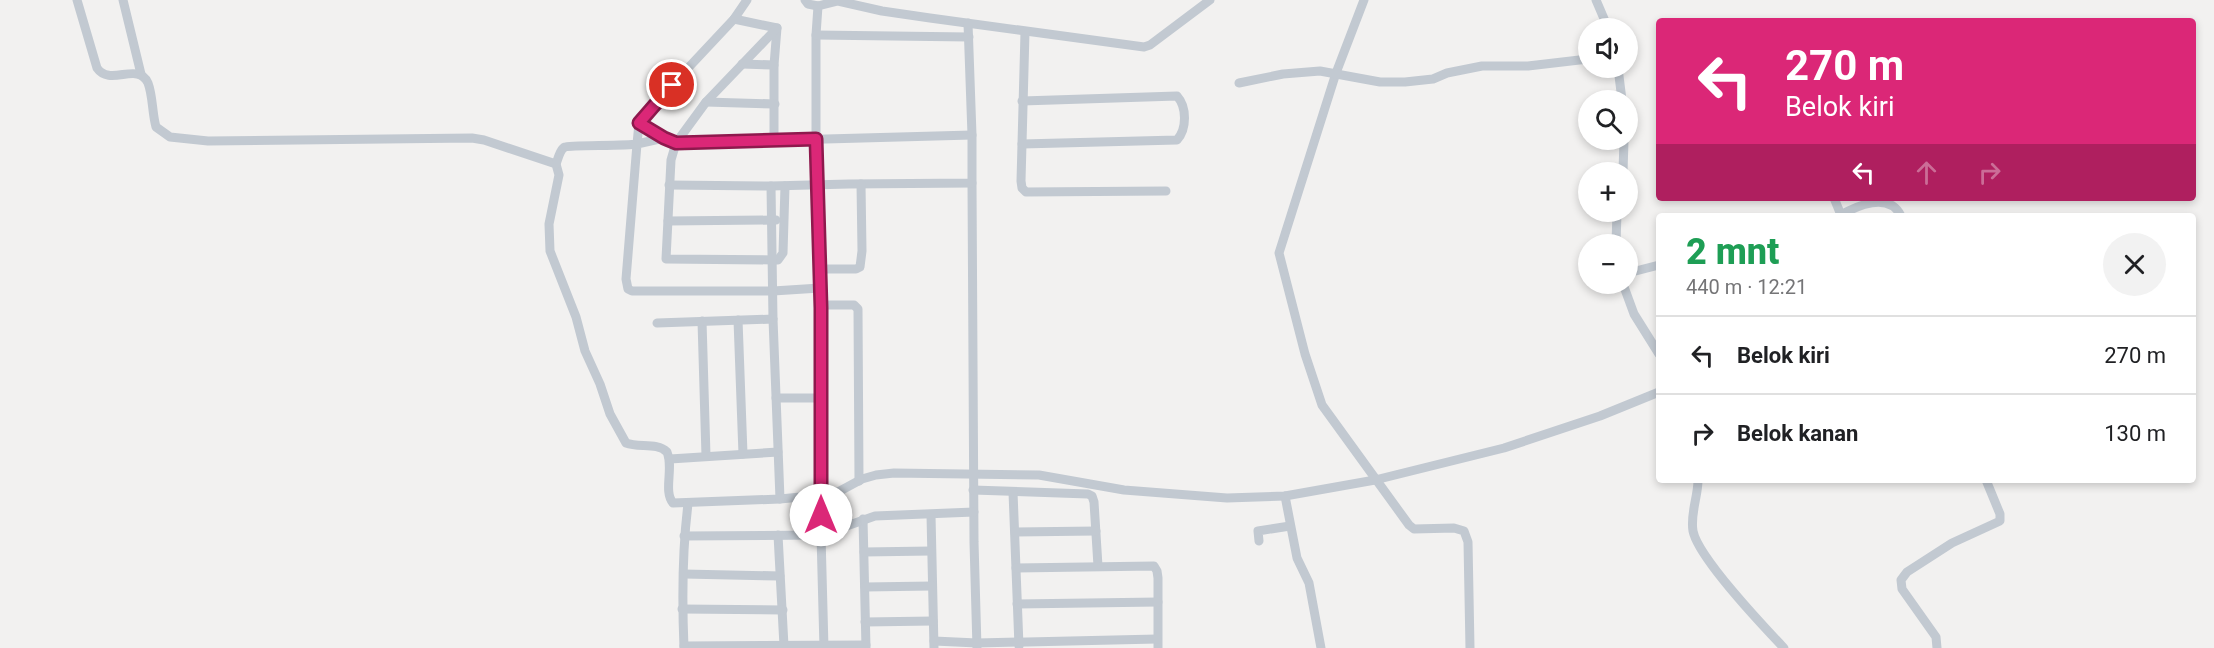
<!DOCTYPE html>
<html lang="id">
<meta charset="utf-8">
<style>
body{margin:0;font-family:Roboto,sans-serif;background:#f2f2f2;color:#202124;height:100vh;display:flex;flex-direction:column;font-size:22px;white-space:nowrap}
*{box-sizing:border-box;margin:0}
p{font-size:20px;color:#757577}
.icon{flex:none;width:33px;height:33px;fill:none;stroke:currentColor;stroke-width:2;stroke-linecap:round;stroke-linejoin:round}
.map{position:relative;flex:1;overflow:hidden}
.panel{position:absolute;left:1656px;top:213px;width:540px;height:270px;display:flex;flex-direction:column;background:#fff;border-radius:6px;box-shadow:0 3px 9px #0003}
.panel>*{flex:none}
.top-card{position:absolute;left:1656px;top:18px;width:540px;height:183px;border-radius:6px;box-shadow:0 3px 9px #0003;background:#db2777;color:#fff;overflow:hidden}
.tools{position:absolute;left:1578px;top:18px;display:grid;gap:12px}
.tools a{display:grid;place-items:center;width:60px;height:60px;border-radius:50%;background:#fff;box-shadow:0 3px 9px #0003;font-size:30px}
.pin{position:absolute;display:grid;place-items:center;width:51px;height:51px;color:#fff;margin:-26px;border:3px solid #fff;border-radius:50%;box-shadow:0 2px 6px #0007}
.me{position:absolute;width:66px;margin:-33px;rotate:0deg;stroke-linejoin:round;filter:drop-shadow(0 0 4px #0008)}
.turn{display:flex;align-items:center;gap:21px;height:126px;padding:0 30px;font-size:27px}
.turn .icon{width:78px;height:78px;stroke-width:2.5}
.turn b{display:block;font-size:42px;line-height:51px}
.lanes{display:flex;align-items:center;height:57px;padding:0 30px;background:#0003;justify-content:center;gap:30px;direction:ltr}
.lanes .off{opacity:.35}
.round{display:grid;place-items:center;flex:none;width:63px;height:63px;border-radius:32px;background:#f2f2f2}
.summary{display:flex;align-items:center;justify-content:space-between;height:102px;padding:0 30px}
h1{font-size:36px;font-weight:800;line-height:45px;color:#1e9e55}
ul{padding:0;list-style:none}
li{display:flex;align-items:center;gap:18px;height:78px;padding:0 30px;border-top:2px solid #e0e0e0}
li div{flex:1}
li b{display:block;font-size:22px}
li em{font-style:normal}
.map>svg:first-child{display:block}
.lines{fill:none;stroke-linecap:round;stroke-linejoin:round}
.street{stroke:#c2c9d1;stroke-width:9}
.route-casing{stroke:#8e194d;stroke-width:15}
.route{stroke:#db2777;stroke-width:10}
</style>
<div class="map">
<svg width="2214" height="648" viewBox="0 0 2214 648">
<rect width="100%" height="100%" fill="#f2f1f0"/>
<g class="lines">
<g class="street">
<path d="M77,0L97,68C110,87 138,61 148,83C153,96 152,113 156,127L170,137L208,141L472,138L484,140L556,164L559,175L549,224L550,251L576,317L585,351L600,384L610,414L626,443C639,448 657,442 667,452C674,468 663,491 673,503L780,499L821,495L838,492L862,479L876,475L894,473L1039,475L1124,490L1227,498L1285,496L1375,480L1504,448L1600,416L1659,392"/>
<path d="M123,0L141,74"/>
<path d="M805,0L808,4L818,6L838,1L882,11L930,18L1144,47L1150,45L1210,0"/>
<path d="M1364,0L1336,73L1279,253L1305,354L1322,405L1409,525L1414,529L1454,528L1464,531L1468,542L1470,648"/>
<path d="M1596,0L1608,28"/>
<path d="M818,6L816,35V139L821,308V535L824,648"/>
<path d="M734,19L777,28L774,65V141"/>
<path d="M777,28L706,102L676,143L671,160L666,259L778,260L783,253L785,186"/>
<path d="M1025,32L1021,181L1022,188L1026,192L1166,191"/>
<path d="M816,35L969,37"/>
<path d="M742,64L774,65"/>
<path d="M1618,68L1622,100"/>
<path d="M1239,83L1283,74L1320,71L1380,82H1405L1433,79L1447,73L1482,66H1528L1588,59"/>
<path d="M706,102L775,104"/>
<path d="M639,123L664,138L676,143L972,135"/>
<path d="M664,138L637,144L626,279L628,289L632,291H773L820,288"/>
<path d="M1022,144L1177,140C1187,129 1187,107 1177,96L1022,101"/>
<path d="M556,164C558,159 560,149 565,147C569,145 625,146 637,144L639,123L644,115L734,19L747,0"/>
<path d="M1623,172L1624,140"/>
<path d="M972,183L974,542L977,648"/>
<path d="M669,185L771,186L849,184L972,183V135L968,23"/>
<path d="M771,186L773,319L780,499"/>
<path d="M1834,198L1841,215"/>
<path d="M1839,216C1856,206 1889,191 1901,216"/>
<path d="M668,221L776,220"/>
<path d="M1616,244L1617,212"/>
<path d="M819,269H856L860,267L862,251L861,184"/>
<path d="M1628,273L1659,265"/>
<path d="M1623,284L1634,314L1659,354"/>
<path d="M820,305H854L858,309L859,481"/>
<path d="M738,320L743,454"/>
<path d="M702,321L706,456"/>
<path d="M657,323L773,319"/>
<path d="M776,398H821"/>
<path d="M670,459L778,452"/>
<path d="M1698,480C1698,497 1690,514 1693,531C1698,557 1763,626 1784,648"/>
<path d="M973,490L1088,494L1092,496L1094,502L1098,566"/>
<path d="M1013,492L1019,646"/>
<path d="M1285,496L1297,558L1309,583L1321,648"/>
<path d="M931,515L934,648"/>
<path d="M863,519L866,648"/>
<path d="M1015,532L1096,531"/>
<path d="M778,535L784,646"/>
<path d="M684,536L821,535L875,516L974,512"/>
<path d="M1259,541L1258,531L1290,526"/>
<path d="M864,552L931,551"/>
<path d="M1016,568L1154,566L1157,571L1158,578V648"/>
<path d="M684,574L780,576"/>
<path d="M865,587L932,586"/>
<path d="M1017,604L1158,602"/>
<path d="M682,609L783,610"/>
<path d="M865,622L933,621"/>
<path d="M934,641L977,643L1157,639"/>
<path d="M684,646L866,645"/>
<path d="M684,648C682,600 682,552 688,504"/>
<path d="M1937,648L1936,637L1902,589L1901,580L1907,572L1952,543L2000,521V514L1986,480"/>
</g>
</g>
<g class="lines">
<defs>
<path id="route" d="M672,85L639,123L664,138L676,143L816,139L821,308V515"/>
</defs>
<use href="#route" class="route-casing"/>
<use href="#route" class="route"/>
</g>
</svg>
<div class="tools">
<a><svg class="icon" aria-label="sound" viewBox="0 0 24 24"><path d="M4 9h4l5-4v14l-5-4H4zM17 9q2 3 0 6"/></svg></a>
<a><svg class="icon" aria-label="search" viewBox="0 0 24 24"><circle cx="10" cy="10" r="6"/><path d="M15 15l6 6"/></svg></a>
<a>+</a>
<a>−</a>
</div>
<div class="pin" style="left:672px;top:85px;background:#d93025"><svg class="icon" aria-label="arrive" viewBox="0 0 24 24"><path d="M6 21V4h12l-3 4 3 4H6"/></svg></div>
<svg class="me" style="left:821px;top:515px" viewBox="-20 -20 40 40"><circle r="19" fill="#fff"/><path d="M0-13L10 11 0 6-10 11z" fill="#db2777"/></svg>
<div class="top-card">
<div class="turn"><svg class="icon" aria-label="left" viewBox="0 0 24 24"><path d="M17 20v-9H6M10 6l-5 5 5 5"/></svg><div><b>270 m</b>Belok kiri</div></div>
<div class="lanes"><svg class="icon" aria-label="left" viewBox="0 0 24 24"><path d="M17 20v-9H6M10 6l-5 5 5 5"/></svg><svg class="icon off" aria-label="ahead" viewBox="0 0 24 24"><path d="M12 20V5M6 11l6-6 6 6"/></svg><svg class="icon off" aria-label="right" viewBox="0 0 24 24"><path d="M7 20v-9h11M14 6l5 5-5 5"/></svg></div>
</div>
<section class="panel">
<div class="summary"><div><h1>2 mnt</h1><p>440 m · 12:21</p></div><a class="round"><svg class="icon" aria-label="close" viewBox="0 0 24 24"><path d="M6 6l12 12M18 6L6 18"/></svg></a></div>
<ul>
<li><svg class="icon" aria-label="left" viewBox="0 0 24 24"><path d="M17 20v-9H6M10 6l-5 5 5 5"/></svg><div><b>Belok kiri</b></div><em>270 m</em></li>
<li><svg class="icon" aria-label="right" viewBox="0 0 24 24"><path d="M7 20v-9h11M14 6l5 5-5 5"/></svg><div><b>Belok kanan</b></div><em>130 m</em></li>
</ul>
</section>
</div>
